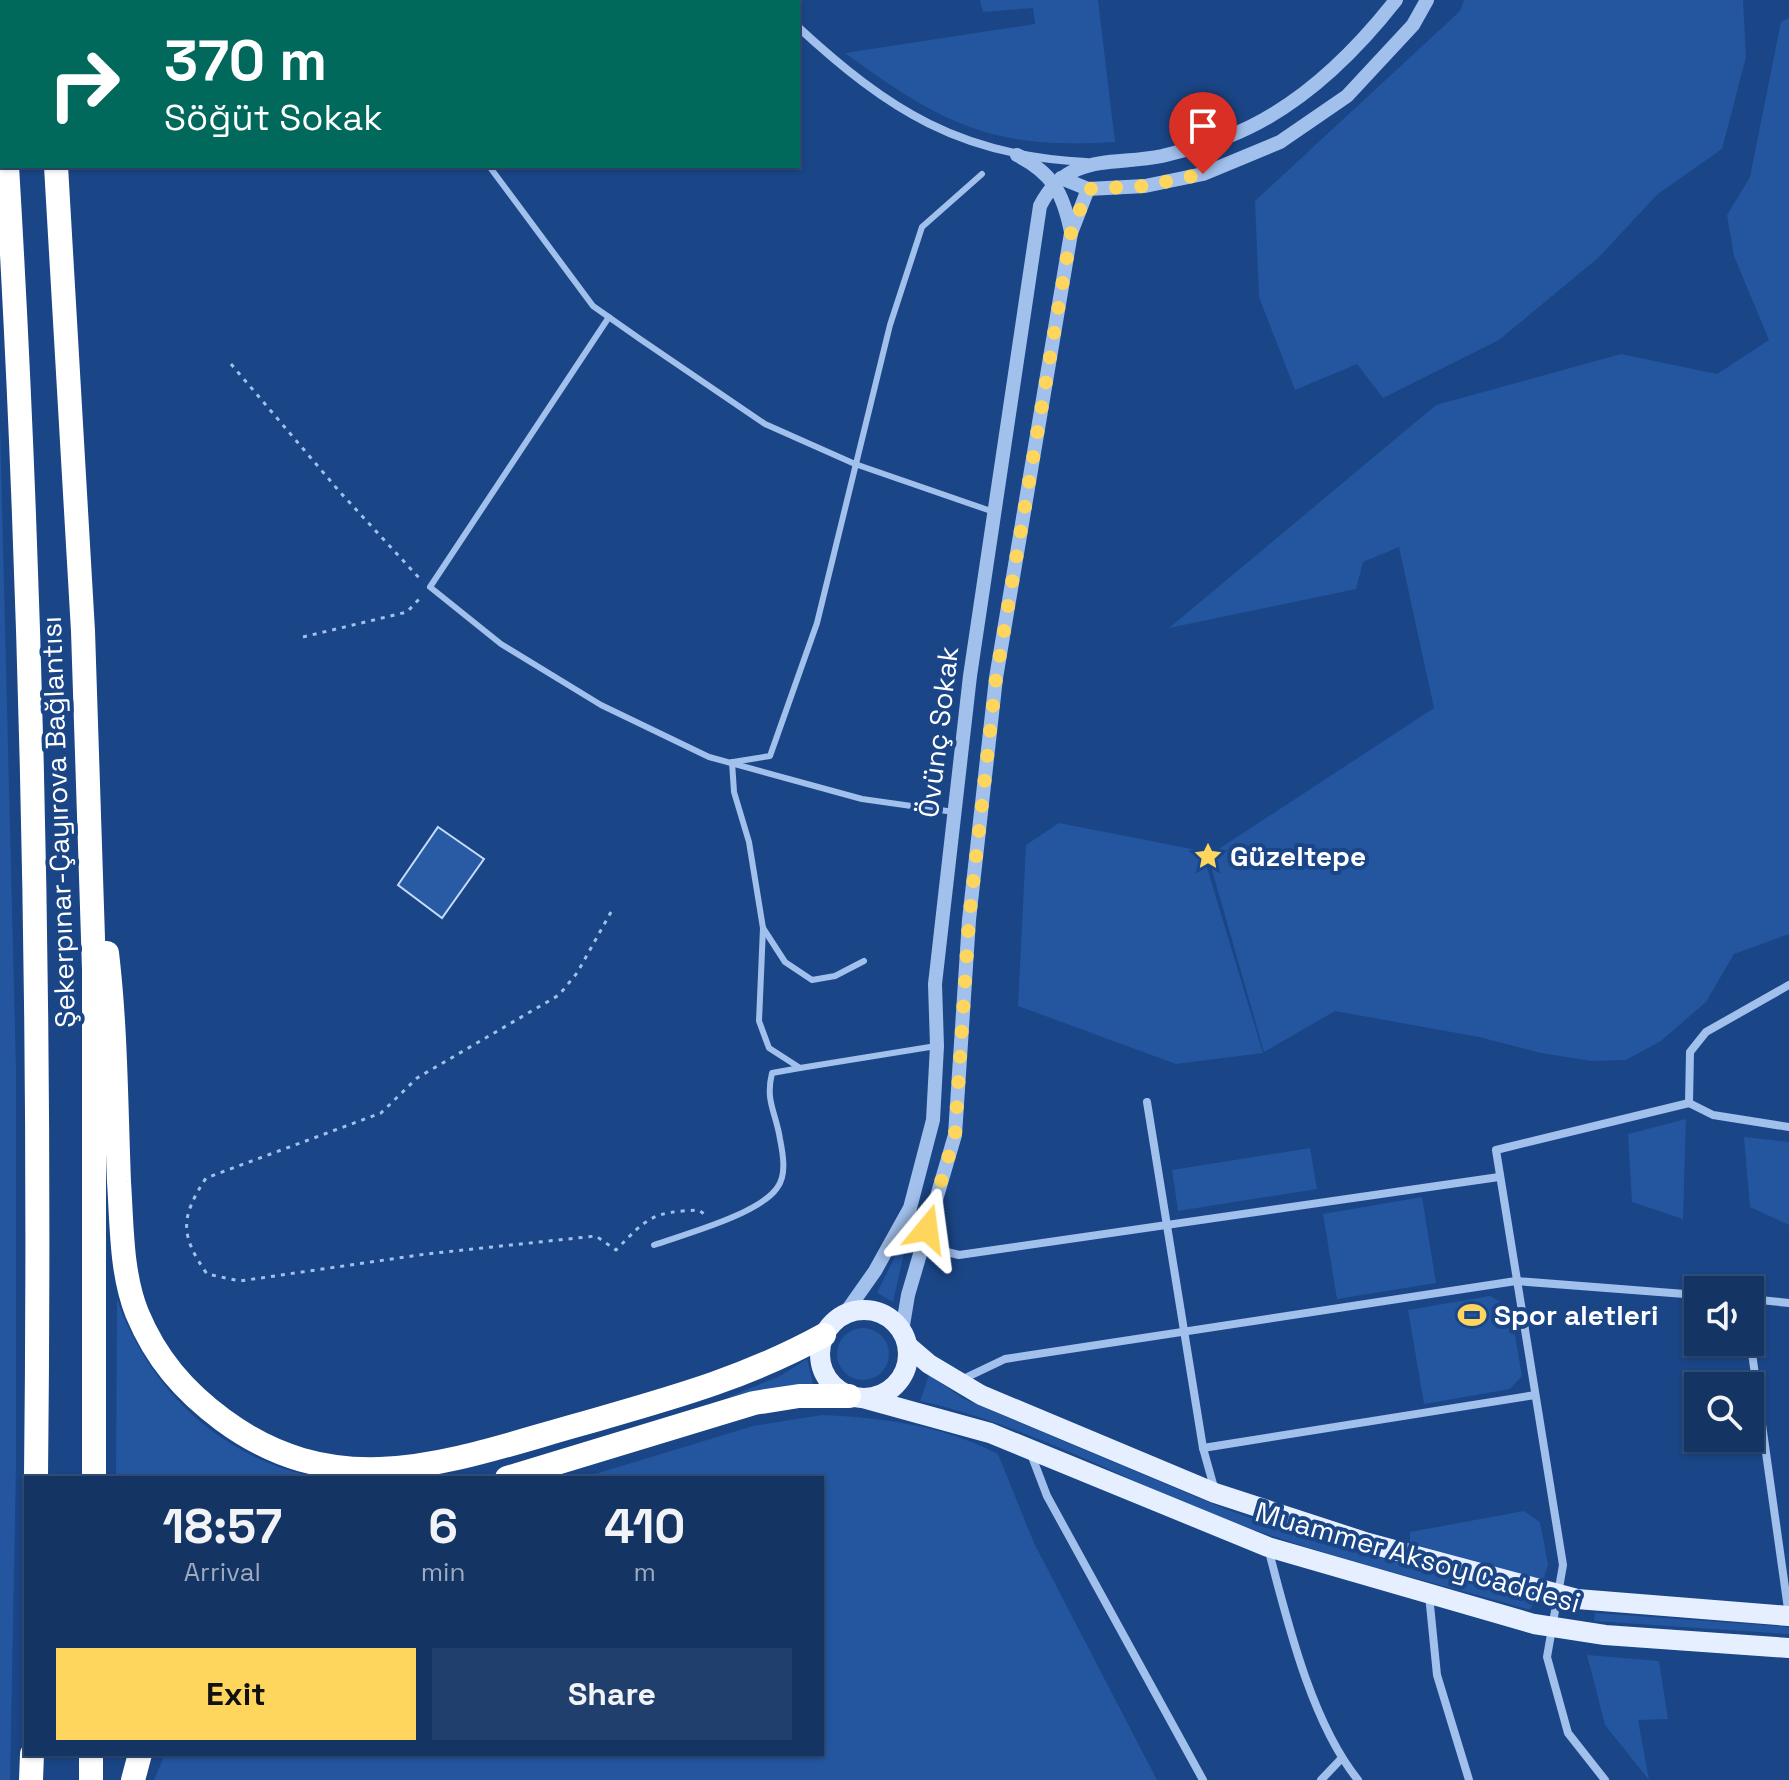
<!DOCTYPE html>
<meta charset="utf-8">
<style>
body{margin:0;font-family:"Space Grotesk",sans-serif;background:#213f6d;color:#f1f3f6;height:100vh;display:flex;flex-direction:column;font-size:30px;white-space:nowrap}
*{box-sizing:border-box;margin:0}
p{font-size:26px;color:#9daabf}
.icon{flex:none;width:44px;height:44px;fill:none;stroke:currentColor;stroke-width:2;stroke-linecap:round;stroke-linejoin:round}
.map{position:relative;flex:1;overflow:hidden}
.panel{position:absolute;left:24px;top:1476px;width:800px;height:280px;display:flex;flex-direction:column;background:#143464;border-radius:0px;box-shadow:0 2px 6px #0004,0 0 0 2px #334f78}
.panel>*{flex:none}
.hud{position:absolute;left:0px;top:0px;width:800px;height:168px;box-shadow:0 2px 6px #0004,0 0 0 2px #334f78;background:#00695c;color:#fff;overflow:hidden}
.buttons{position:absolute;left:1684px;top:1276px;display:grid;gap:16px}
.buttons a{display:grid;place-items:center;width:80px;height:80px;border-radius:0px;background:#143464;box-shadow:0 2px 6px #0004,0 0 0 2px #334f78;font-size:40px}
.pin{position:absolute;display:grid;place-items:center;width:68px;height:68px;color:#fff;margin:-82px -34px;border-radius:50% 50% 50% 0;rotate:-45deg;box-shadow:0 0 8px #0007}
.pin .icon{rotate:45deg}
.me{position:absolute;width:88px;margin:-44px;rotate:16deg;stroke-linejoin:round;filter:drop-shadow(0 0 6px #0008)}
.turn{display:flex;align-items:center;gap:28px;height:168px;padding:0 32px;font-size:36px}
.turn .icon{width:104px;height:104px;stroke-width:2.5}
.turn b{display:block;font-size:56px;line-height:68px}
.eta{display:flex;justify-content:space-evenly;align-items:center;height:136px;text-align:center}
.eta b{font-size:48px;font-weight:800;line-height:56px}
.cta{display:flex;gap:16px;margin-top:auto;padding:16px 32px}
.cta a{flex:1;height:92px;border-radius:0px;background:#fed65d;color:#111;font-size:32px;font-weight:800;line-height:92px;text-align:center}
.cta a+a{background:#213f6d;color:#f1f3f6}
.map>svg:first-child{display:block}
.green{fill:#23569f}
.building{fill:#295ba4;stroke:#c6dbf9;stroke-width:2}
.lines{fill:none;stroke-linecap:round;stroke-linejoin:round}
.path{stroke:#a1c0ec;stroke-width:3;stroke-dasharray:4 6;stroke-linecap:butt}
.service{stroke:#a1c0ec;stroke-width:6}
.minor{stroke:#a1c0ec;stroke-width:8}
.tertiary{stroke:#a1c0ec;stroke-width:14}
.primary{stroke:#e6efff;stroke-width:20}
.motorway{stroke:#fff;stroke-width:24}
.route{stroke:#fed65d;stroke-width:14;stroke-dasharray:0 25.2}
.labels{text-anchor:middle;stroke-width:8;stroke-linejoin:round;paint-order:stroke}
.street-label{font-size:28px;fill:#fff;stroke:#1a4586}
.poi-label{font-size:28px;font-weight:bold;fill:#fff;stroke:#1a4586;text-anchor:start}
</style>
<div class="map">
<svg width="1789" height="1780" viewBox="0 0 1789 1780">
<rect width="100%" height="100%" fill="#1a4586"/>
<g class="green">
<path d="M980,0H1098L1115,142C992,150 942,124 845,53L1035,24L1033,8L983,12Z"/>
<path d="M1464,0H1743L1746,57L1722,149L1658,194L1598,258L1499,340L1383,398L1357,364L1295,390L1259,297L1255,201L1460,11Z"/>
<path d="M1789,18V934L1734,954L1706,1002L1661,1041L1626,1060L1591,1061L1541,1053L1479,1037L1335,1011L1264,1052L1208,856L1434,708L1399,547L1363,562L1356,589L1169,628L1436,405L1621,354L1717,374L1769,340L1734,256L1727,215L1750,177L1781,22Z"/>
<path d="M0,424L16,1069V1465L10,1780H0Z"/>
<path d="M1059,823L1202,851L1263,1053L1176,1064L1018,1006L1026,845Z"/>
<path d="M1686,1119L1683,1219L1632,1202L1628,1134Z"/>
<path d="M1744,1137L1789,1142V1225L1750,1207Z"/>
<path d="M1310,1148L1317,1189L1178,1211L1172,1170Z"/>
<path d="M1422,1197L1436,1283L1337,1299L1323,1214Z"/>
<path d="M910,1226L893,1302L877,1293Z"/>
<path d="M1490,1296L1510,1307L1522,1376L1510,1389L1424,1404L1408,1310Z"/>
<path d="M117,1299C149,1391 224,1461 321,1478H116Z"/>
<circle cx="863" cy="1354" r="26"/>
<path d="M807,1359L813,1384L726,1398L780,1376Z"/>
<path d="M929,1375L964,1399L1220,1507L1281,1529L1534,1602L1530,1610C1433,1582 1333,1559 1238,1524C1132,1485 1030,1425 920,1401Z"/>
<path d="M822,1415C885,1418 941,1425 998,1454L1034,1543L1157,1780H154L165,1754H822V1478H582L753,1426Z"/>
<path d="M1524,1511L1540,1522L1548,1564L1544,1578L1534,1580L1410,1543V1532Z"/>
<path d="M1595,1613L1789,1627V1634L1594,1621Z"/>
<path d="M1587,1655L1659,1661L1668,1719L1638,1720L1649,1780L1605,1725Z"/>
</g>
<path class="building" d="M438,827L484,859L442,918L398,885Z"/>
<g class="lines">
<g class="path">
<path d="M231,364L339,491L421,580"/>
<path d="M303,637L407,612L422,596"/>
<path d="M611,912L577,973L559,995L417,1078L381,1113L206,1178C180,1218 180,1235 207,1274L240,1281L426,1254L596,1236L616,1250C648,1217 652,1212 699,1210L704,1214"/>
</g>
<g class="service">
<path d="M278,0L282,2"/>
<path d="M415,0L416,2"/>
<path d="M489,166L593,306L640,339L765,424L855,464L994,512"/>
<path d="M609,317L430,587L501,644L601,705L709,757L862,799L954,812"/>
<path d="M732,762L734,792L749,842L763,928L785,962L812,980L835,976L864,961"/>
<path d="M733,762L770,756L817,623L890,325L922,227L982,174"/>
<path d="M763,928L759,1021L769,1048L800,1068L936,1046"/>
<path d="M654,1245C685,1234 759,1214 777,1188C787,1175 783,1154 780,1139C776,1112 765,1102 772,1073L800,1068"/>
</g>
<g class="minor">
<path d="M771,0L772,2"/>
<path d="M798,27C888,110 960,156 1086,162"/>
<path d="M1147,1102L1203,1448L1215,1491"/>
<path d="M1689,1103L1713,1115L1789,1127"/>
<path d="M923,1246L959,1255L1499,1177"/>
<path d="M1750,1299L1789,1303"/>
<path d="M1750,1311L1755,1300"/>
<path d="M1750,1339L1789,1616"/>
<path d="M961,1380L1005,1359L1516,1281L1698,1295"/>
<path d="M1203,1448L1535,1395"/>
<path d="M1031,1454L1047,1496L1203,1780"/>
<path d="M1268,1548C1287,1620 1311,1722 1358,1780"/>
<path d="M1429,1595L1437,1675L1469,1780"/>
<path d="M1321,1780L1341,1759"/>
<path d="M1605,1780L1568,1733L1547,1657L1563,1565L1496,1150L1689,1103L1690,1052L1706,1032L1789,985"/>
</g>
<g class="tertiary">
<path d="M1017,155C1052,173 1063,192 1071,232"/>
<path d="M1061,178L1088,189L1145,186L1203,174L1280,142L1347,96L1413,25L1427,0"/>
<path d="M844,1315L875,1271L910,1208L933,1120L937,1046L935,984L970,676L1040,206C1067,152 1114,166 1162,156C1183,151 1207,144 1227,137C1295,111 1352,56 1396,0"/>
<path d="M902,1331L908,1295L955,1135L969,920L996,678L1071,233L1088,189"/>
</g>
<g class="primary">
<circle cx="864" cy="1354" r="44"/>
<path d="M908,1346L929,1364L981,1395L1215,1493L1368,1543L1577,1599L1789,1616"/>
<path d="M863,1398L990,1433L1268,1547L1534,1624L1605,1635L1789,1648"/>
</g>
<g class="motorway">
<path d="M44,0V2"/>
<path d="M0,47L2,78"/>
<path d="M7,166C33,603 41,1040 36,1478"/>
<path d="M56,166L83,631L94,969V1478"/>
<path d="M107,953C116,1029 116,1105 119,1182C122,1226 121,1273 137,1313C156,1359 184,1391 223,1420C341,1507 455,1459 581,1424C668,1399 744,1379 824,1335"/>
<path d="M507,1478L754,1403L799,1396H849"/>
<path d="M31,1780L32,1754"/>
<path d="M91,1780V1754"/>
<path d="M133,1780L140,1754"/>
</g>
</g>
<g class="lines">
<path class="route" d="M927,1229L955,1135L969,920L996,678L1071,233L1088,189L1145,186L1203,174"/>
</g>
<defs>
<symbol id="sight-bare" viewBox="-9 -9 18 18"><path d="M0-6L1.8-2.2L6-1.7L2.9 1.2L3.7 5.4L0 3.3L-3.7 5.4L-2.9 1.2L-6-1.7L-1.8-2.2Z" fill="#fed65d" stroke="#1a4586" stroke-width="2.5" paint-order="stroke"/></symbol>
<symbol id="stadium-bare" viewBox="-9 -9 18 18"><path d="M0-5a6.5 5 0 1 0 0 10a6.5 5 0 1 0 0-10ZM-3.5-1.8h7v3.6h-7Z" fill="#fed65d" stroke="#1a4586" stroke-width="2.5" paint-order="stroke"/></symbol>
</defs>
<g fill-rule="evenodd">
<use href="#sight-bare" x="1188" y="836" width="40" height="40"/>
<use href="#stadium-bare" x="1452" y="1295" width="40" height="40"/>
</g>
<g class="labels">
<g class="street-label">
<text transform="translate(938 732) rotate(-83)" y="10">Övünç Sokak</text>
<text transform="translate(58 822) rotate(-92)" y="10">Şekerpınar-Çayırova Bağlantısı</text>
<text transform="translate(1418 1557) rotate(16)" y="10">Muammer Aksoy Caddesi</text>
</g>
<g class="poi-label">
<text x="1230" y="866">Güzeltepe</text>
<text x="1494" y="1325">Spor aletleri</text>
</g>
</g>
</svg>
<div class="buttons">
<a><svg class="icon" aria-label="sound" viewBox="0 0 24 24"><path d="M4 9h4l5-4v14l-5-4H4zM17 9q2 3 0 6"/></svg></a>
<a><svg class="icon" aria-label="search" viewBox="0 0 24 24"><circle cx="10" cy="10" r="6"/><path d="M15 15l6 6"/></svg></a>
</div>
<div class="pin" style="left:1203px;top:174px;background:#d93025"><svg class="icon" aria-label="arrive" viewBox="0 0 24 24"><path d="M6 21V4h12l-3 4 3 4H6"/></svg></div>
<svg class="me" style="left:927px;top:1229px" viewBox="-20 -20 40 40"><path d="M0-17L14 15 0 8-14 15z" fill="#fed65d" stroke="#fff" stroke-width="4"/></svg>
<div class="hud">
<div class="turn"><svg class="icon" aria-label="right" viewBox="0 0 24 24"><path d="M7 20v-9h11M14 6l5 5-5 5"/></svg><div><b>370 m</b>Söğüt Sokak</div></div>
</div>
<section class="panel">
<div class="eta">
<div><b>18:57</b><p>Arrival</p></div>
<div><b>6</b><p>min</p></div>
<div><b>410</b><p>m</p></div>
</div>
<div class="cta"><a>Exit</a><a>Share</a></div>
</section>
</div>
